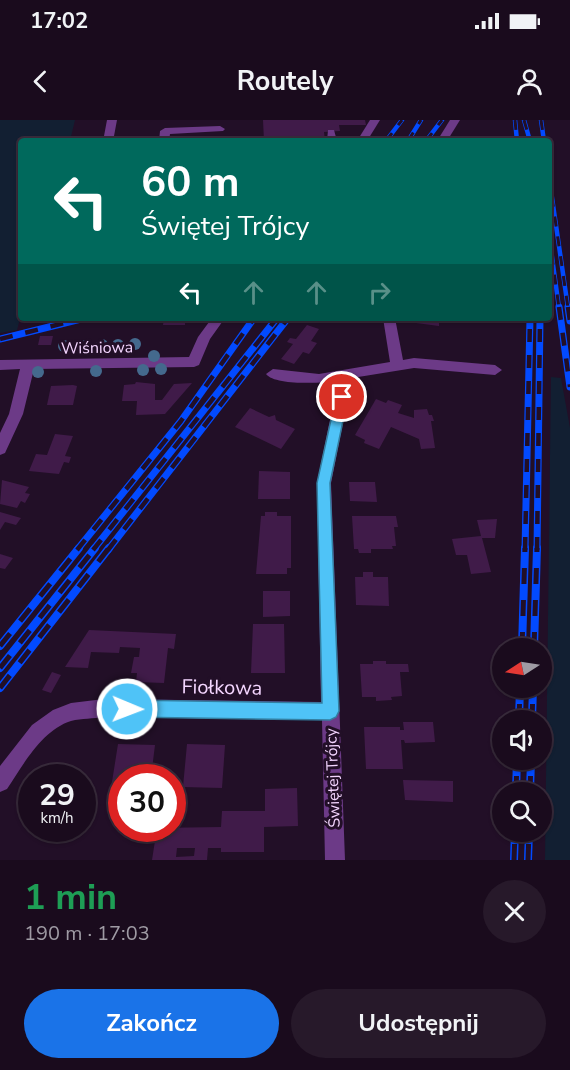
<!DOCTYPE html>
<html lang="pl">
<meta charset="utf-8">
<style>
body{margin:0;font-family:"Nunito Sans",sans-serif;background:#27192a;color:#f1f3f6;height:100vh;display:flex;flex-direction:column;font-size:22px;white-space:nowrap}
*{box-sizing:border-box;margin:0}
p{font-size:20px;color:#9f9ba4}
.icon{flex:none;width:33px;height:33px;fill:none;stroke:currentColor;stroke-width:2;stroke-linecap:round;stroke-linejoin:round}
.map{position:relative;height:740px;overflow:hidden}
.details{display:flex;flex-direction:column;background:#1a0b1d;flex:1}
.details>*{flex:none}
.hud{position:absolute;left:18px;top:18px;width:534px;height:183px;border-radius:6px;box-shadow:0 2px 4px #0004,0 0 0 2px #382b3b;background:#00695c;color:#fff;overflow:hidden}
.needle{width:39px;rotate:258deg}
.buttons{position:absolute;left:492px;top:518px;display:grid;gap:12px}
.buttons a{display:grid;place-items:center;width:60px;height:60px;border-radius:50%;background:#1a0b1d;box-shadow:0 2px 4px #0004,0 0 0 2px #382b3b;font-size:30px}
.speed{position:absolute;left:18px;top:644px;display:flex;gap:12px;font-size:30px;font-weight:700;text-align:center}
.speed>*{display:grid;place-content:center;width:78px;height:78px;border-radius:50%;background:#1a0b1d;box-shadow:0 2px 4px #0004,0 0 0 2px #382b3b;line-height:1}
.speed small{font-size:15px;font-weight:400}
.speed .limit{border:9px solid #d22;background:#fff;color:#111}
.pin{position:absolute;display:grid;place-items:center;width:51px;height:51px;color:#fff;margin:-26px;border:3px solid #fff;border-radius:50%;box-shadow:0 2px 6px #0007}
.me{position:absolute;width:66px;margin:-33px;rotate:91deg;stroke-linejoin:round;filter:drop-shadow(0 0 4px #0008)}
.turn{display:flex;align-items:center;gap:21px;height:126px;padding:0 24px;font-size:27px}
.turn .icon{width:78px;height:78px;stroke-width:2.5}
.turn b{display:block;font-size:42px;line-height:51px}
.lanes{display:flex;align-items:center;height:57px;padding:0 24px;background:#0003;justify-content:center;gap:30px;direction:ltr}
.lanes .off{opacity:.35}
.round{display:grid;place-items:center;flex:none;width:63px;height:63px;border-radius:32px;background:#27192a}
.overview{display:flex;align-items:center;justify-content:space-between;height:102px;padding:0 24px}
h1{font-size:36px;font-weight:700;line-height:45px;color:#1e9e55}
.cta{display:flex;gap:12px;margin-top:auto;padding:12px 24px}
.cta a{flex:1;height:69px;border-radius:36px;background:#1a73e8;color:#fff;font-size:24px;font-weight:700;line-height:69px;text-align:center}
.cta a+a{background:#27192a;color:#f1f3f6}
.status{display:flex;justify-content:space-between;align-items:center;height:42px;padding:0 30px;background:#1a0b1d;direction:ltr}
.status svg{height:16px;fill:currentColor}
header{display:flex;justify-content:space-between;align-items:center;height:78px;padding:0 24px;background:#1a0b1d;font-size:27px;font-weight:700}
.map>svg:first-child{display:block}
.green{fill:#121f32}
.building{fill:#401b49;fill-rule:evenodd}
.lines{fill:none;stroke-linecap:round;stroke-linejoin:round}
.minor{fill:#6c3a87;fill-rule:evenodd}
.rail-far2-casing{stroke:#024aff;stroke-width:4.5}
.rail-far1-casing{stroke:#024aff;stroke-width:7}
.rail-casing{stroke:#024aff;stroke-width:8}
.rail-far2{stroke:#220f27;stroke-width:3;stroke-dasharray:10;stroke-linecap:butt}
.rail-far1{stroke:#220f27;stroke-width:4.5;stroke-dasharray:13;stroke-linecap:butt}
.rail{stroke:#220f27;stroke-width:5;stroke-dasharray:16;stroke-linecap:butt}
.tree{fill:#44698d}
.route{fill:#4fc3f7;stroke:#337fa1;stroke-width:1.5}
.labels{text-anchor:middle;stroke-width:6;stroke-linejoin:round;paint-order:stroke}
.street-label{font-size:16px;fill:#f4d6ff;stroke:#220f27}
.near-street-label{font-size:20px;fill:#f4d6ff;stroke:#220f27}
</style>
<div class="status"><b>17:02</b><svg viewBox="0 0 49 12"><path d="M0 12V9h3v3zM5 12V6h3v6zM10 12V3h3v9zM15 12V0h3v12zM26 1h20v11H26zM47 4h2v5h-2z"/></svg></div>
<header><svg class="icon" aria-label="back" viewBox="0 0 24 24"><path d="M15 5l-7 7 7 7"/></svg>Routely<svg class="icon" aria-label="person" viewBox="0 0 24 24"><circle cx="12" cy="8" r="4"/><path d="M4 21q1-7 8-7t8 7"/></svg></header>
<div class="map">
<svg width="570" height="740" viewBox="0 0 570 740">
<rect width="100%" height="100%" fill="#220f27"/>
<g class="green">
<path d="M0,0H75L70,21H21V195L17,210L0,213Z"/>
<path d="M551,257L561,258L570,308V740H545Z"/>
</g>
<g class="building">
<path d="M263,0H365L366,5H339L340,11L324,12L325,21H264Z"/>
<path d="M164,198H185V205H163Z"/>
<path d="M417,198H435V200L439,201V206L416,203Z"/>
<path d="M307,205L319,209L311,221L317,223L309,234L303,232L294,244L281,239L293,224L287,222L290,218L296,219Z"/>
<path d="M40,216H53L51,225H38Z"/>
<path d="M136,262L155,264V280H162L174,264L192,263L165,294L136,295L137,281H122L124,265L135,264Z"/>
<path d="M73,265L77,266L73,285H47L51,266Z"/>
<path d="M376,279L386,283L388,280L402,285L398,293L414,298V290L427,289L429,295H432L434,301H431L435,328L421,329L419,319L391,307L379,329L364,323L365,320L355,315Z"/>
<path d="M250,288L269,297L275,295L276,300L295,309L281,329L235,307Z"/>
<path d="M55,314L73,316L65,336L71,337L69,343L64,342L59,354L29,351L36,334L47,335Z"/>
<path d="M259,351L290,352V379H258Z"/>
<path d="M2,360L29,367L25,373L30,374L25,383L21,381L17,388L0,384Z"/>
<path d="M349,362H375L377,382L350,381Z"/>
<path d="M0,392L21,398L16,405L5,402L0,410Z"/>
<path d="M265,392H277V396H291V448H287V454H256L261,396H265Z"/>
<path d="M352,396H396L398,407H394L396,426H392L393,429H371V433H359L358,429H354Z"/>
<path d="M497,399L495,418H482L491,452L471,454L467,435H456L452,419L481,416L477,400Z"/>
<path d="M0,434L13,438L5,449L0,448Z"/>
<path d="M363,452H373V457H388L389,486L356,485L355,457H363Z"/>
<path d="M263,471H290V496L263,497Z"/>
<path d="M253,504H284L285,553H251Z"/>
<path d="M89,510L176,514L174,529L168,528L164,563L136,562L137,553H131L134,537H139L140,528L120,527L119,533L91,532L88,548L65,547Z"/>
<path d="M373,541H386V544H408L409,552H400L402,576L391,577L392,580L376,581V577H362L360,544H373Z"/>
<path d="M52,552L61,555L51,573L42,570Z"/>
<path d="M403,602H433L435,622L405,623L404,620H401L403,649H366L364,607H400V610H404Z"/>
<path d="M118,624L155,625L151,657H122V662H112Z"/>
<path d="M187,624L225,625L222,668L183,667Z"/>
<path d="M403,660L453,661V682L405,680Z"/>
<path d="M297,668L298,706L264,707V732H221V728H208L207,740H152L157,708L221,707L222,691H265V669ZM177,728H195L194,736L176,737Z"/>
<path d="M32,675V699L20,692Z"/>
</g>
<g class="lines">
<g class="minor">
<path d="M107,0H117L114,16L109,19L104,16Z"/>
<path d="M370,0H380L367,21H357Z"/>
<path d="M450,0H460L447,21H437Z"/>
<path d="M220,6L225,9L223,11L170,14L169,21H159L160,11L165,8Z"/>
<path d="M328,10H334L337,21H327Z"/>
<path d="M212,198H225L210,219L199,245L194,247L34,249L23,294L5,333L0,335V313L9,294L20,249L0,250V240L189,237L198,217Z"/>
<path d="M383,198H395L403,240L414,238L495,245L502,250L495,255L414,248L352,258L331,363L345,740H325L322,600L104,597C93,599 82,598 71,601C42,610 23,645 7,669L0,672V646L32,605L53,590L71,583L104,579L321,582L317,363L338,261C324,263 275,266 266,254L273,249L319,254L390,242Z"/>
</g>
<defs>
<g id="rail-far2">
<path d="M515,0L517,21"/>
<path d="M524,0L530,21"/>
<path d="M541,0L544,21"/>
<path d="M386,21L402,0"/>
<path d="M408,21L421,0"/>
<path d="M426,21L442,0"/>
<path d="M549,57L568,188"/>
<path d="M549,115L559,188"/>
</g>
<g id="rail-far1">
<path d="M559,187L570,267"/>
<path d="M568,187L570,201"/>
<path d="M0,219L85,198"/>
<path d="M77,430L181,301L254,198"/>
<path d="M93,430L277,198"/>
<path d="M108,430L288,198"/>
<path d="M525,430L530,198"/>
<path d="M537,430L540,198"/>
</g>
<g id="rail">
<path d="M0,526L79,428"/>
<path d="M522,528L525,428"/>
<path d="M534,528L537,428"/>
<path d="M0,548L95,428"/>
<path d="M0,568L109,428"/>
<path d="M519,600L520,567"/>
<path d="M532,600L533,567"/>
<path d="M516,672L517,639"/>
<path d="M530,672L531,639"/>
<path d="M514,740L515,711"/>
<path d="M528,740L529,711"/>
</g>
</defs>
<use href="#rail-far2" class="rail-far2-casing"/>
<use href="#rail-far1" class="rail-far1-casing"/>
<use href="#rail" class="rail-casing"/>
<use href="#rail-far2" class="rail-far2"/>
<use href="#rail-far1" class="rail-far1"/>
<use href="#rail" class="rail"/>
</g>
<g class="tree">
<circle cx="135" cy="224" r="6"/>
<circle cx="102" cy="225" r="6"/>
<circle cx="118" cy="225" r="6"/>
<circle cx="64" cy="226" r="6"/>
<circle cx="84" cy="226" r="6"/>
<circle cx="154" cy="236" r="6"/>
<circle cx="161" cy="249" r="6"/>
<circle cx="143" cy="250" r="6"/>
<circle cx="96" cy="251" r="6"/>
<circle cx="38" cy="252" r="6"/>
<circle cx="356" cy="269" r="6"/>
</g>
<path class="route" d="M342,272L348,277L330,363L339,591L336,597L330,600L127,597L121,594L118,589L121,583L127,580L322,583L317,363L336,277Z"/>
<g class="labels">
<g class="street-label">
<text transform="translate(97 227) rotate(-1)" y="6">Wiśniowa</text>
<text transform="translate(332 658) rotate(-92)" y="6">Świętej Trójcy</text>
</g>
<g class="near-street-label">
<text transform="translate(222 567) rotate(1)" y="7">Fiołkowa</text>
</g>
</g>
</svg>
<div class="buttons">
<a><svg class="needle" viewBox="-14 -14 28 28"><path d="M0-13l5 13h-10z" fill="#e53935"/><path d="M0 13l5-13h-10z" fill="#9f9ba4"/></svg></a>
<a><svg class="icon" aria-label="sound" viewBox="0 0 24 24"><path d="M4 9h4l5-4v14l-5-4H4zM17 9q2 3 0 6"/></svg></a>
<a><svg class="icon" aria-label="search" viewBox="0 0 24 24"><circle cx="10" cy="10" r="6"/><path d="M15 15l6 6"/></svg></a>
</div>
<div class="speed"><div>29<small>km/h</small></div><div class="limit">30</div></div>
<div class="pin" style="left:342px;top:277px;background:#d93025"><svg class="icon" aria-label="arrive" viewBox="0 0 24 24"><path d="M6 21V4h12l-3 4 3 4H6"/></svg></div>
<svg class="me" style="left:127px;top:589px" viewBox="-20 -20 40 40"><circle r="17" fill="#4fc3f7" stroke="#fff" stroke-width="3"/><path d="M0-11L8 9 0 5-8 9z" fill="#fff"/></svg>
<div class="hud">
<div class="turn"><svg class="icon" aria-label="left" viewBox="0 0 24 24"><path d="M17 20v-9H6M10 6l-5 5 5 5"/></svg><div><b>60 m</b>Świętej Trójcy</div></div>
<div class="lanes"><svg class="icon" aria-label="left" viewBox="0 0 24 24"><path d="M17 20v-9H6M10 6l-5 5 5 5"/></svg><svg class="icon off" aria-label="ahead" viewBox="0 0 24 24"><path d="M12 20V5M6 11l6-6 6 6"/></svg><svg class="icon off" aria-label="ahead" viewBox="0 0 24 24"><path d="M12 20V5M6 11l6-6 6 6"/></svg><svg class="icon off" aria-label="right" viewBox="0 0 24 24"><path d="M7 20v-9h11M14 6l5 5-5 5"/></svg></div>
</div>
</div>
<section class="details">
<div class="overview"><div><h1>1 min</h1><p>190 m · 17:03</p></div><a class="round"><svg class="icon" aria-label="close" viewBox="0 0 24 24"><path d="M6 6l12 12M18 6L6 18"/></svg></a></div>
<div class="cta"><a>Zakończ</a><a>Udostępnij</a></div>
</section>
